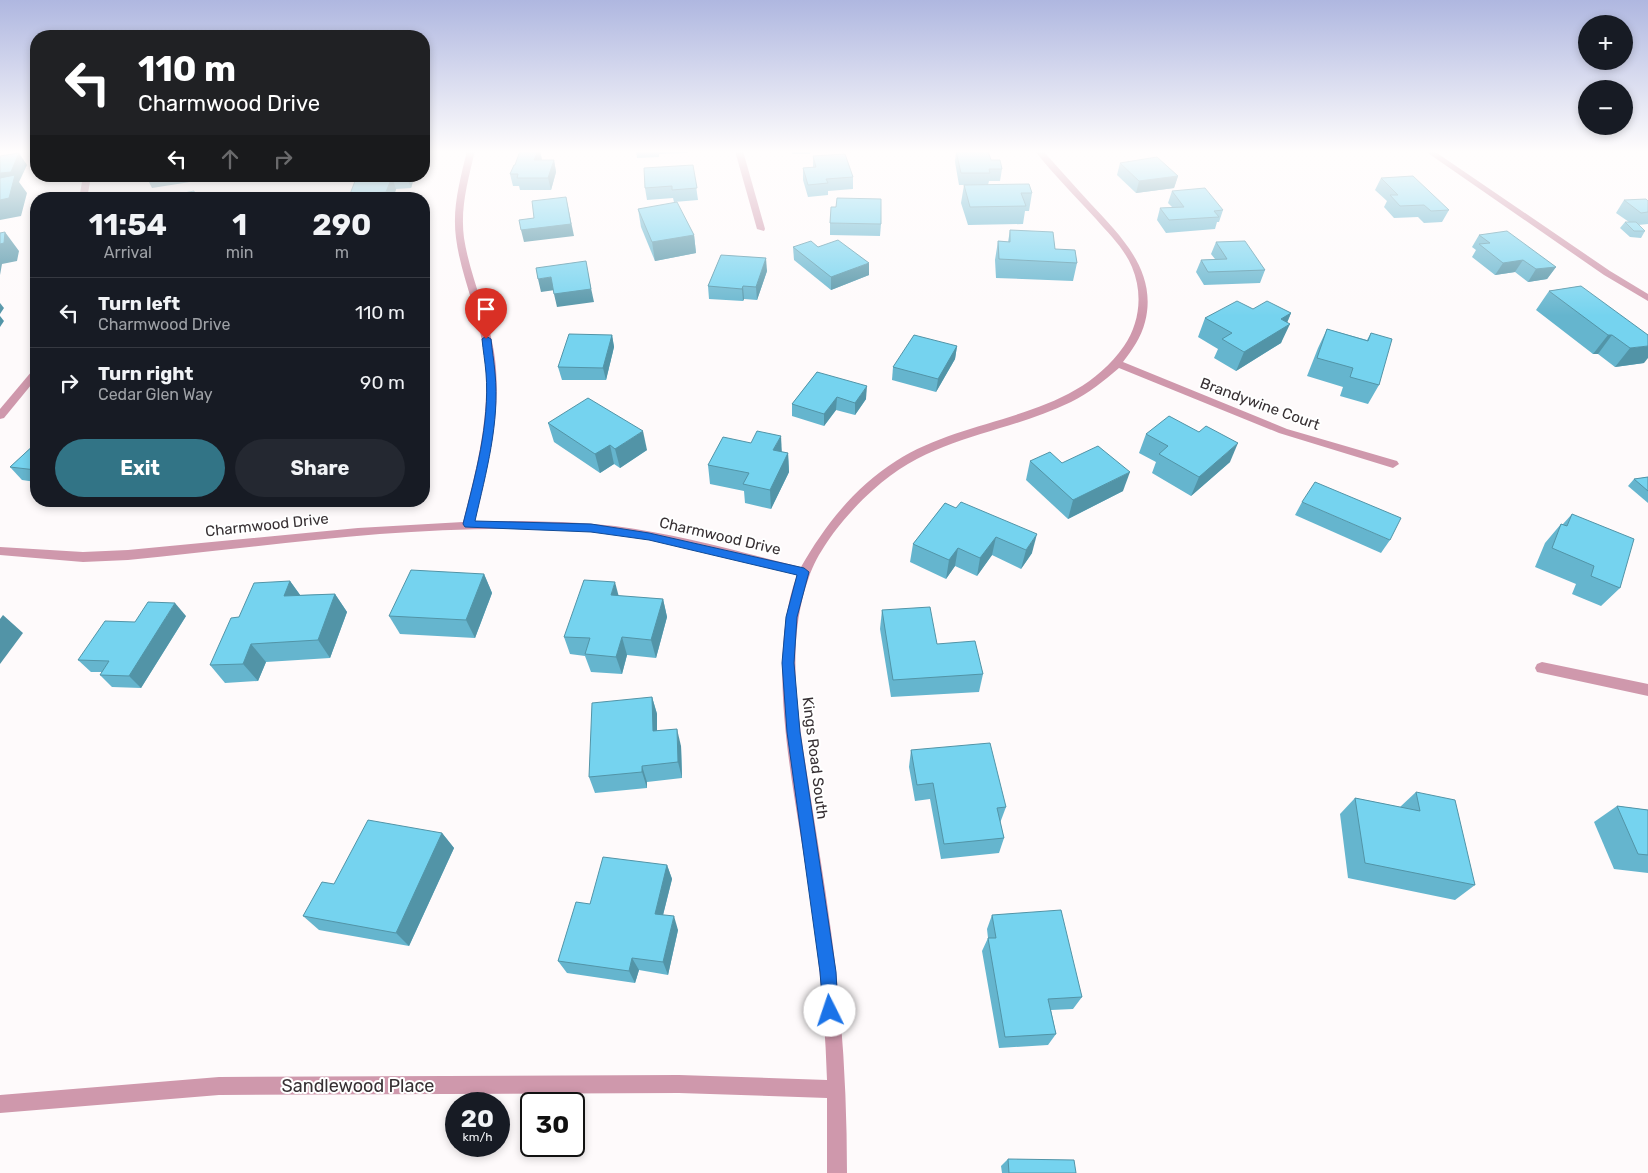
<!DOCTYPE html>
<meta charset="utf-8">
<style>
body{margin:0;font-family:Rubik,sans-serif;background:#242831;color:#f1f3f6;height:100vh;display:flex;flex-direction:column;font-size:19px;white-space:nowrap}
*{box-sizing:border-box;margin:0}
p{font-size:16px;color:#9ea1a6}
.icon{flex:none;width:28px;height:28px;fill:none;stroke:currentColor;stroke-width:2;stroke-linecap:round;stroke-linejoin:round}
.map{position:relative;flex:1;overflow:hidden}
.panel{position:absolute;left:30px;top:192px;width:400px;height:315px;display:flex;flex-direction:column;background:#171b24;border-radius:20px;box-shadow:0 2px 8px #0003}
.panel>*{flex:none}
.hud{position:absolute;left:30px;top:30px;width:400px;height:152px;border-radius:20px;box-shadow:0 2px 8px #0003;background:#202124;color:#fff;overflow:hidden}
.buttons{position:absolute;left:1578px;top:15px;display:grid;gap:10px}
.buttons a{display:grid;place-items:center;width:55px;height:55px;border-radius:50%;background:#171b24;box-shadow:0 2px 8px #0003;font-size:25px}
.speed{position:absolute;left:445px;top:1092px;display:flex;gap:10px;font-size:25px;font-weight:700;text-align:center}
.speed>*{display:grid;place-content:center;width:65px;height:65px;border-radius:50%;background:#171b24;box-shadow:0 2px 8px #0003;line-height:1}
.speed small{font-size:12px;font-weight:400}
.speed .limit{border:2px solid #111;border-radius:8px;background:#fff;color:#111}
.pin{position:absolute;display:grid;place-items:center;width:42px;height:42px;color:#fff;margin:-51px -21px;border-radius:50% 50% 50% 0;rotate:-45deg;box-shadow:0 0 5px #0007}
.pin .icon{rotate:45deg}
.me{position:absolute;width:55px;margin:-28px;rotate:356deg;stroke-linejoin:round;filter:drop-shadow(0 0 4px #0008)}
.turn{display:flex;align-items:center;gap:18px;height:105px;padding:0 25px;font-size:22px}
.turn .icon{width:65px;height:65px;stroke-width:2.5}
.turn b{display:block;font-size:35px;line-height:42px}
.lanes{display:flex;align-items:center;height:48px;padding:0 25px;background:#0003;justify-content:center;gap:25px;direction:ltr}
.lanes .off{opacity:.35}
.eta{display:flex;justify-content:space-evenly;align-items:center;height:85px;text-align:center}
.eta b{font-size:30px;font-weight:700;line-height:35px}
.action{display:flex;gap:10px;margin-top:auto;padding:10px 25px}
.action a{flex:1;height:58px;border-radius:30px;background:#327486;color:#fff;font-size:20px;font-weight:700;line-height:58px;text-align:center}
.action a+a{background:#242831;color:#f1f3f6}
ul{padding:0;list-style:none}
li{display:flex;align-items:center;gap:15px;height:70px;padding:0 25px;border-top:1px solid #363941}
li div{flex:1}
li b{display:block;font-size:19px}
li em{font-style:normal}
.map>svg:first-child{display:block}
.lines{fill:none;stroke-linecap:round;stroke-linejoin:round}
.minor{fill:#cf98ac;fill-rule:evenodd}
.wall{fill:#65b5ce}
.shaded-wall{fill:#5294a7}
.building{fill:#75d3ef;stroke:#5294a7}
.route{fill:#1a73e8;stroke:#114b97}
.labels{text-anchor:middle;stroke-width:4;stroke-linejoin:round;paint-order:stroke}
.street-label{font-size:15px;fill:#373033;stroke:#fff}
.near-street-label{font-size:18px;fill:#373033;stroke:#fff}
</style>
<div class="map">
<svg width="1648" height="1173" viewBox="0 0 1648 1173">
<rect width="100%" height="100%" fill="#fefafb"/>
<g class="lines">
<g class="minor">
<path d="M467,151H475C468,180 460,208 464,238C470,277 488,313 494,352C503,409 488,466 475,521C521,521 569,521 615,526C678,534 740,552 801,567C825,525 855,487 896,461C969,414 1071,422 1124,346C1140,323 1143,293 1132,267C1124,248 1109,234 1096,219C1076,197 1054,175 1035,151H1043C1059,168 1074,186 1090,203C1121,236 1158,272 1145,322C1141,338 1132,350 1123,362L1287,429L1397,461L1399,464L1393,468L1279,433L1119,368C1104,381 1089,393 1071,402C1001,436 935,434 873,490C849,511 819,547 809,577C786,640 797,710 807,774C815,826 824,878 831,931C842,1011 847,1092 847,1173H827V1098L679,1093L219,1095L0,1113V1095L219,1077L679,1075L827,1080C825,1014 818,948 808,883C795,791 764,664 797,575C729,558 661,538 590,532C437,520 281,545 128,560L83,562L0,555V547L83,552L128,550L358,528L463,522C477,467 492,410 484,353C479,313 461,277 456,238C452,208 460,180 467,151Z"/>
<path d="M735,151H743L765,229L764,231L757,229Z"/>
<path d="M1425,151H1434L1610,271L1648,294V301L1604,275Z"/>
<path d="M83,176H91L87,199H79Z"/>
<path d="M36,370V379L4,418L0,419V409L32,371Z"/>
<path d="M1542,662L1648,684V696L1537,672L1535,668L1537,664Z"/>
</g>
</g>
<g class="wall">
<path d="M520,151H540L541,160H554L556,172L551,190H520L519,186H513L510,174L515,165Z"/>
<path d="M636,151H688V153L659,154V157L637,158Z"/>
<rect x="792" y="151" width="18" height="3"/>
<path d="M956,151L1002,169L1000,181H989L988,185H959L955,162Z"/>
<path d="M813,156L853,177V189L828,191V195L808,197L803,180V168L813,167Z"/>
<path d="M1120,163L1178,176L1174,188L1136,193L1117,175Z"/>
<path d="M693,165L698,200L674,202L673,198L647,200L645,188Z"/>
<path d="M357,176H413L414,178L411,188L396,189L393,199H352L350,194Z"/>
<path d="M1381,178L1449,210L1442,222L1424,223L1418,217L1394,218L1384,207L1387,201L1375,190Z"/>
<path d="M964,185L1032,193L1029,211H1025L1023,224L968,225L961,203Z"/>
<path d="M1172,191L1223,210L1219,222H1217L1215,229L1166,233L1157,220L1160,208L1172,207L1168,203Z"/>
<path d="M1624,200L1648,201V224L1638,225L1645,231L1641,238L1630,237L1620,228L1625,222H1629L1616,213Z"/>
<path d="M638,209L694,235L696,253L655,261L641,227Z"/>
<path d="M830,223L881,224L880,236L830,235Z"/>
<path d="M1010,230L1055,249L1077,263L1073,281L996,278L995,260L998,241L1008,242Z"/>
<path d="M1479,235L1556,267L1547,279L1528,282L1515,272L1495,275L1472,257L1476,250L1472,247Z"/>
<path d="M1216,242L1265,270L1260,283L1204,285L1196,272L1201,260L1215,259L1211,254Z"/>
<path d="M793,247H818L869,275L831,290L794,260Z"/>
<path d="M767,271L757,300L744,299L743,301L709,299L708,286Z"/>
<path d="M1581,286L1644,363L1615,367L1598,354H1593L1536,310L1549,291Z"/>
<path d="M1253,309L1291,313L1287,323L1281,343L1236,371L1214,358L1218,349L1198,337L1205,318Z"/>
<path d="M1327,329L1367,340L1371,333L1379,385L1368,404L1340,396L1343,387L1307,376L1318,348Z"/>
<path d="M612,335L614,347L606,380H562L558,367Z"/>
<path d="M957,346L955,359L936,392L892,380L893,367Z"/>
<path d="M817,372L866,399L855,415L836,410L824,426L792,416V404Z"/>
<path d="M548,423L647,450L620,468L614,464L600,473L554,442Z"/>
<path d="M1146,434L1230,462L1191,496L1152,473L1156,462L1139,453Z"/>
<path d="M36,443V482L22,480L10,467Z"/>
<path d="M782,452L788,453L789,472L771,509L745,503L744,491L710,484L708,465Z"/>
<path d="M1030,461L1062,463L1123,491L1068,519L1026,480Z"/>
<path d="M1648,477V503L1628,486L1634,479Z"/>
<path d="M1302,502L1390,540L1381,553L1295,515Z"/>
<path d="M945,503L1032,553L1021,569L992,555L977,576L955,566L946,579L910,562L913,544Z"/>
<path d="M1572,514L1620,588L1601,606L1572,594L1576,584L1535,567L1545,543L1561,524H1563Z"/>
<path d="M484,574L492,593L475,638L400,634L389,616Z"/>
<path d="M290,581L300,595L335,594L347,612L330,658L266,662L258,681L225,683L210,665L239,617Z"/>
<path d="M618,596L663,599L667,617L656,658L627,655L622,674L591,672L585,656L570,654L564,637Z"/>
<path d="M882,610L937,644L983,674L979,692L891,697L880,629Z"/>
<path d="M186,616L141,688L112,687L100,675L102,672H91L78,660L135,622Z"/>
<path d="M652,697L657,714V731L681,746L682,778L647,782V788L595,793L589,777Z"/>
<path d="M911,750L1006,807L1000,823L1004,838L999,853L941,859L930,799L915,801L909,767Z"/>
<path d="M1416,792L1475,885L1455,900L1348,878L1340,814L1355,798L1400,807Z"/>
<path d="M1617,806L1648,810V873L1614,869L1594,822Z"/>
<path d="M442,833L454,848L409,946L319,930L303,916L334,884Z"/>
<path d="M667,865L672,879L663,915L678,930L668,975L639,970L635,983L567,973L558,961L590,904Z"/>
<path d="M992,915L1082,997L1073,1009L1051,1010L1056,1034L1048,1045L999,1048L982,951L988,938L987,929Z"/>
<path d="M1008,1159L1076,1173H1002L1001,1166Z"/>
</g>
<g class="shaded-wall">
<path d="M538,151H540L542,159L537,172L534,160Z"/>
<path d="M19,153L27,165L19,182L27,193L21,216L0,220V173Z"/>
<path d="M554,160L556,172L551,190L548,178Z"/>
<path d="M144,176H210L209,179L152,188L147,178L145,179Z"/>
<path d="M406,176H413L414,178L411,188Z"/>
<path d="M1178,176L1174,188L1136,193L1139,181Z"/>
<path d="M392,177L396,189L393,199H389L386,192Z"/>
<path d="M194,191L198,199H194Z"/>
<path d="M566,197L574,236L524,242L521,230Z"/>
<path d="M5,232L19,251L17,261L2,264L0,275V244Z"/>
<path d="M694,235L696,253L655,261L652,242Z"/>
<path d="M766,258L767,271L757,300L756,287Z"/>
<path d="M1523,260L1515,272L1495,275L1503,263Z"/>
<path d="M869,263V275L831,290V277Z"/>
<path d="M1556,267L1547,279L1528,282L1536,269Z"/>
<path d="M588,274L594,302L557,307L554,294Z"/>
<path d="M551,277L555,290L541,292L538,279Z"/>
<path d="M743,286L744,299L743,301L742,289Z"/>
<path d="M0,303L4,308L0,314Z"/>
<path d="M1291,313L1285,327L1290,324L1281,343L1236,371L1244,352L1281,319Z"/>
<path d="M0,316L4,321L0,327Z"/>
<path d="M612,335L614,347L606,380L603,368Z"/>
<path d="M1608,335H1612L1598,354H1593Z"/>
<path d="M957,346L955,359L936,392L938,379Z"/>
<path d="M1648,346V358L1644,363L1615,367L1630,348Z"/>
<path d="M867,386L866,399L855,415V403Z"/>
<path d="M837,397L836,410L824,426V414Z"/>
<path d="M643,431L647,450L620,468L615,449Z"/>
<path d="M781,436L782,455L773,450Z"/>
<path d="M1238,443L1230,462L1191,496L1199,477Z"/>
<path d="M610,445L614,464L600,473L595,454Z"/>
<path d="M788,453L789,472L771,509L770,490Z"/>
<path d="M1130,472L1123,491L1068,519L1073,500Z"/>
<path d="M1037,534L1032,553L1021,569L1026,550Z"/>
<path d="M996,537L992,555L977,576L980,558Z"/>
<path d="M958,548L955,566L946,579L949,560Z"/>
<path d="M484,574L492,593L475,638L466,620Z"/>
<path d="M290,581L303,599L284,596Z"/>
<path d="M615,582L620,601L611,595Z"/>
<path d="M335,594L347,612L330,658L318,640Z"/>
<path d="M663,599L667,617L656,658L651,640Z"/>
<path d="M175,603L186,616L141,688L129,676Z"/>
<path d="M3,615L23,633L0,664V619Z"/>
<path d="M622,637L627,655L622,674L616,657Z"/>
<path d="M251,644L266,662L258,681L243,664Z"/>
<path d="M652,697L657,714V748L653,731Z"/>
<path d="M677,729L681,746L682,778L678,762Z"/>
<path d="M642,766L647,782V788L642,772Z"/>
<path d="M442,833L454,848L409,946L396,933Z"/>
<path d="M667,865L672,879L660,927L655,914Z"/>
<path d="M674,916L678,930L668,975L663,962Z"/>
<path d="M632,958L639,970L635,983L629,971Z"/>
</g>
<g class="building">
<path d="M520,151H538L534,160H554L548,178H517L518,174H510L514,165H515Z"/>
<path d="M956,151H988L991,160H1000L1002,169H989L990,173H961Z"/>
<path d="M19,153L11,172L0,173V156Z"/>
<path d="M845,154L853,177L826,179L828,183L808,185L803,168L816,167L813,156Z"/>
<path d="M1157,157L1178,176L1139,181L1120,163Z"/>
<path d="M693,165L697,188L672,190V186L645,188L644,168Z"/>
<path d="M15,175L9,198L0,200V178Z"/>
<path d="M357,176H401L392,177L386,192L350,194Z"/>
<path d="M1413,176L1449,210L1431,211L1424,205L1400,206L1390,195H1398L1381,178Z"/>
<path d="M1029,184L1032,193H1021L1026,206L970,207L964,185Z"/>
<path d="M1205,188L1223,210L1214,211L1219,217L1169,220L1160,208L1184,207L1172,191Z"/>
<path d="M194,191V199H138V198L160,194V198Z"/>
<path d="M566,197L571,224L521,230L519,220L534,218L532,201Z"/>
<path d="M837,198L881,199V224L830,223L831,207H836Z"/>
<path d="M1646,199L1648,201V212L1641,213L1624,200Z"/>
<path d="M677,202L694,235L652,242L638,209Z"/>
<path d="M1625,222H1636L1645,231H1634Z"/>
<path d="M1010,230L1053,232L1055,249L1075,250L1077,263L999,259L998,241L1010,242Z"/>
<path d="M1507,231L1556,267L1536,269L1523,260L1503,263L1479,244L1490,243L1479,235Z"/>
<path d="M5,232L4,243L0,244V233Z"/>
<path d="M838,240L869,263L831,277L793,247L811,241L818,247Z"/>
<path d="M1245,241L1265,270L1208,272L1201,260L1227,259L1216,242Z"/>
<path d="M721,255L766,258L756,287L743,286L742,289L708,286Z"/>
<path d="M586,261L591,289L554,294L551,277L538,279L536,268Z"/>
<path d="M1581,286L1648,335V346L1630,348L1612,335H1608L1549,291Z"/>
<path d="M1237,301L1253,309L1267,301L1291,313L1281,319L1290,324L1244,352L1222,339L1232,333L1205,318Z"/>
<path d="M1327,329L1368,341L1371,333L1392,339L1379,385L1350,377L1353,368L1317,358Z"/>
<path d="M569,334L612,335L603,368L558,367Z"/>
<path d="M914,335L957,346L938,379L893,367Z"/>
<path d="M817,372L867,386L855,403L837,397L824,414L792,404Z"/>
<path d="M588,398L643,431L615,449L610,445L595,454L548,423Z"/>
<path d="M1169,416L1199,432L1206,426L1238,443L1199,477L1159,454L1168,446L1146,434Z"/>
<path d="M757,431L781,436L773,450L788,453L770,490L743,484L749,473L708,465L723,437L751,443Z"/>
<path d="M36,443V470L10,467Z"/>
<path d="M1098,446L1130,472L1073,500L1030,461L1050,452L1062,463Z"/>
<path d="M1648,477V491L1634,479Z"/>
<path d="M1315,482L1401,518L1390,540L1302,502Z"/>
<path d="M961,502L1037,534L1026,550L996,537L980,558L958,548L949,560L913,544L945,503L956,508Z"/>
<path d="M1572,514L1634,539L1620,588L1591,576L1594,566L1552,548L1561,524L1567,526Z"/>
<path d="M411,570L484,574L466,620L389,616Z"/>
<path d="M584,580L615,582L611,595L663,599L651,640L622,637L616,657L585,654L590,638L564,637Z"/>
<path d="M290,581L284,596L335,594L318,640L251,644L243,664L210,665L231,618L239,617L254,583Z"/>
<path d="M148,602L175,603L129,676L100,675L109,661L78,660L105,621L135,622Z"/>
<path d="M930,607L937,644L975,641L983,674L893,680L882,610Z"/>
<path d="M652,697L653,731L677,729L678,762L642,766V772L589,777L592,703Z"/>
<path d="M990,743L1006,807L997,808L1004,838L944,844L933,783L917,785L911,750Z"/>
<path d="M1416,792L1455,800L1475,885L1365,863L1355,798L1420,811Z"/>
<path d="M1617,806L1648,810V855L1638,854Z"/>
<path d="M368,820L442,833L396,933L303,916L322,882L334,884Z"/>
<path d="M603,857L667,865L655,914L674,916L663,962L632,958L629,971L558,961L576,902L590,904Z"/>
<path d="M1061,910L1082,997L1048,999L1056,1034L1005,1037L988,938H996L992,915Z"/>
<path d="M1008,1159L1074,1160L1076,1173H1009Z"/>
</g>
<linearGradient id="sky" x2="0" y2="1"><stop stop-color="#afb7e0"/><stop offset="0.48" stop-color="#fffdfd"/><stop offset="1" stop-color="#fffdfd" stop-opacity="0"/></linearGradient>
<rect width="1648" height="316" fill="url(#sky)"/>
<path class="route" d="M486,336L491,339C492,350 494,361 495,373C500,422 486,473 475,521L591,524L649,533L804,568L809,572L797,617L794,663L800,732L836,972L838,1011L836,1016L830,1019L825,1016L823,1011L820,972L787,732L782,663L786,617L797,575L649,540L591,532L465,527L463,524C475,476 490,424 486,373C485,361 483,350 482,339Z"/>
<g class="labels">
<g class="street-label">
<text transform="translate(1260 404) rotate(20)" y="5">Brandywine Court</text>
<text transform="translate(267 525) rotate(-6)" y="5">Charmwood Drive</text>
<text transform="translate(720 536) rotate(13)" y="5">Charmwood Drive</text>
<text transform="translate(815 758) rotate(83)" y="5">Kings Road South</text>
</g>
<g class="near-street-label">
<text x="358" y="1092">Sandlewood Place</text>
</g>
</g>
</svg>
<div class="buttons">
<a>+</a>
<a>−</a>
</div>
<div class="speed"><div>20<small>km/h</small></div><div class="limit">30</div></div>
<div class="pin" style="left:486px;top:339px;background:#d93025"><svg class="icon" aria-label="arrive" viewBox="0 0 24 24"><path d="M6 21V4h12l-3 4 3 4H6"/></svg></div>
<svg class="me" style="left:830px;top:1011px" viewBox="-20 -20 40 40"><circle r="19" fill="#fff"/><path d="M0-13L10 11 0 6-10 11z" fill="#1a73e8"/></svg>
<div class="hud">
<div class="turn"><svg class="icon" aria-label="left" viewBox="0 0 24 24"><path d="M17 20v-9H6M10 6l-5 5 5 5"/></svg><div><b>110 m</b>Charmwood Drive</div></div>
<div class="lanes"><svg class="icon" aria-label="left" viewBox="0 0 24 24"><path d="M17 20v-9H6M10 6l-5 5 5 5"/></svg><svg class="icon off" aria-label="ahead" viewBox="0 0 24 24"><path d="M12 20V5M6 11l6-6 6 6"/></svg><svg class="icon off" aria-label="right" viewBox="0 0 24 24"><path d="M7 20v-9h11M14 6l5 5-5 5"/></svg></div>
</div>
<section class="panel">
<div class="eta">
<div><b>11:54</b><p>Arrival</p></div>
<div><b>1</b><p>min</p></div>
<div><b>290</b><p>m</p></div>
</div>
<ul>
<li><svg class="icon" aria-label="left" viewBox="0 0 24 24"><path d="M17 20v-9H6M10 6l-5 5 5 5"/></svg><div><b>Turn left</b><p>Charmwood Drive</p></div><em>110 m</em></li>
<li><svg class="icon" aria-label="right" viewBox="0 0 24 24"><path d="M7 20v-9h11M14 6l5 5-5 5"/></svg><div><b>Turn right</b><p>Cedar Glen Way</p></div><em>90 m</em></li>
</ul>
<div class="action"><a>Exit</a><a>Share</a></div>
</section>
</div>
